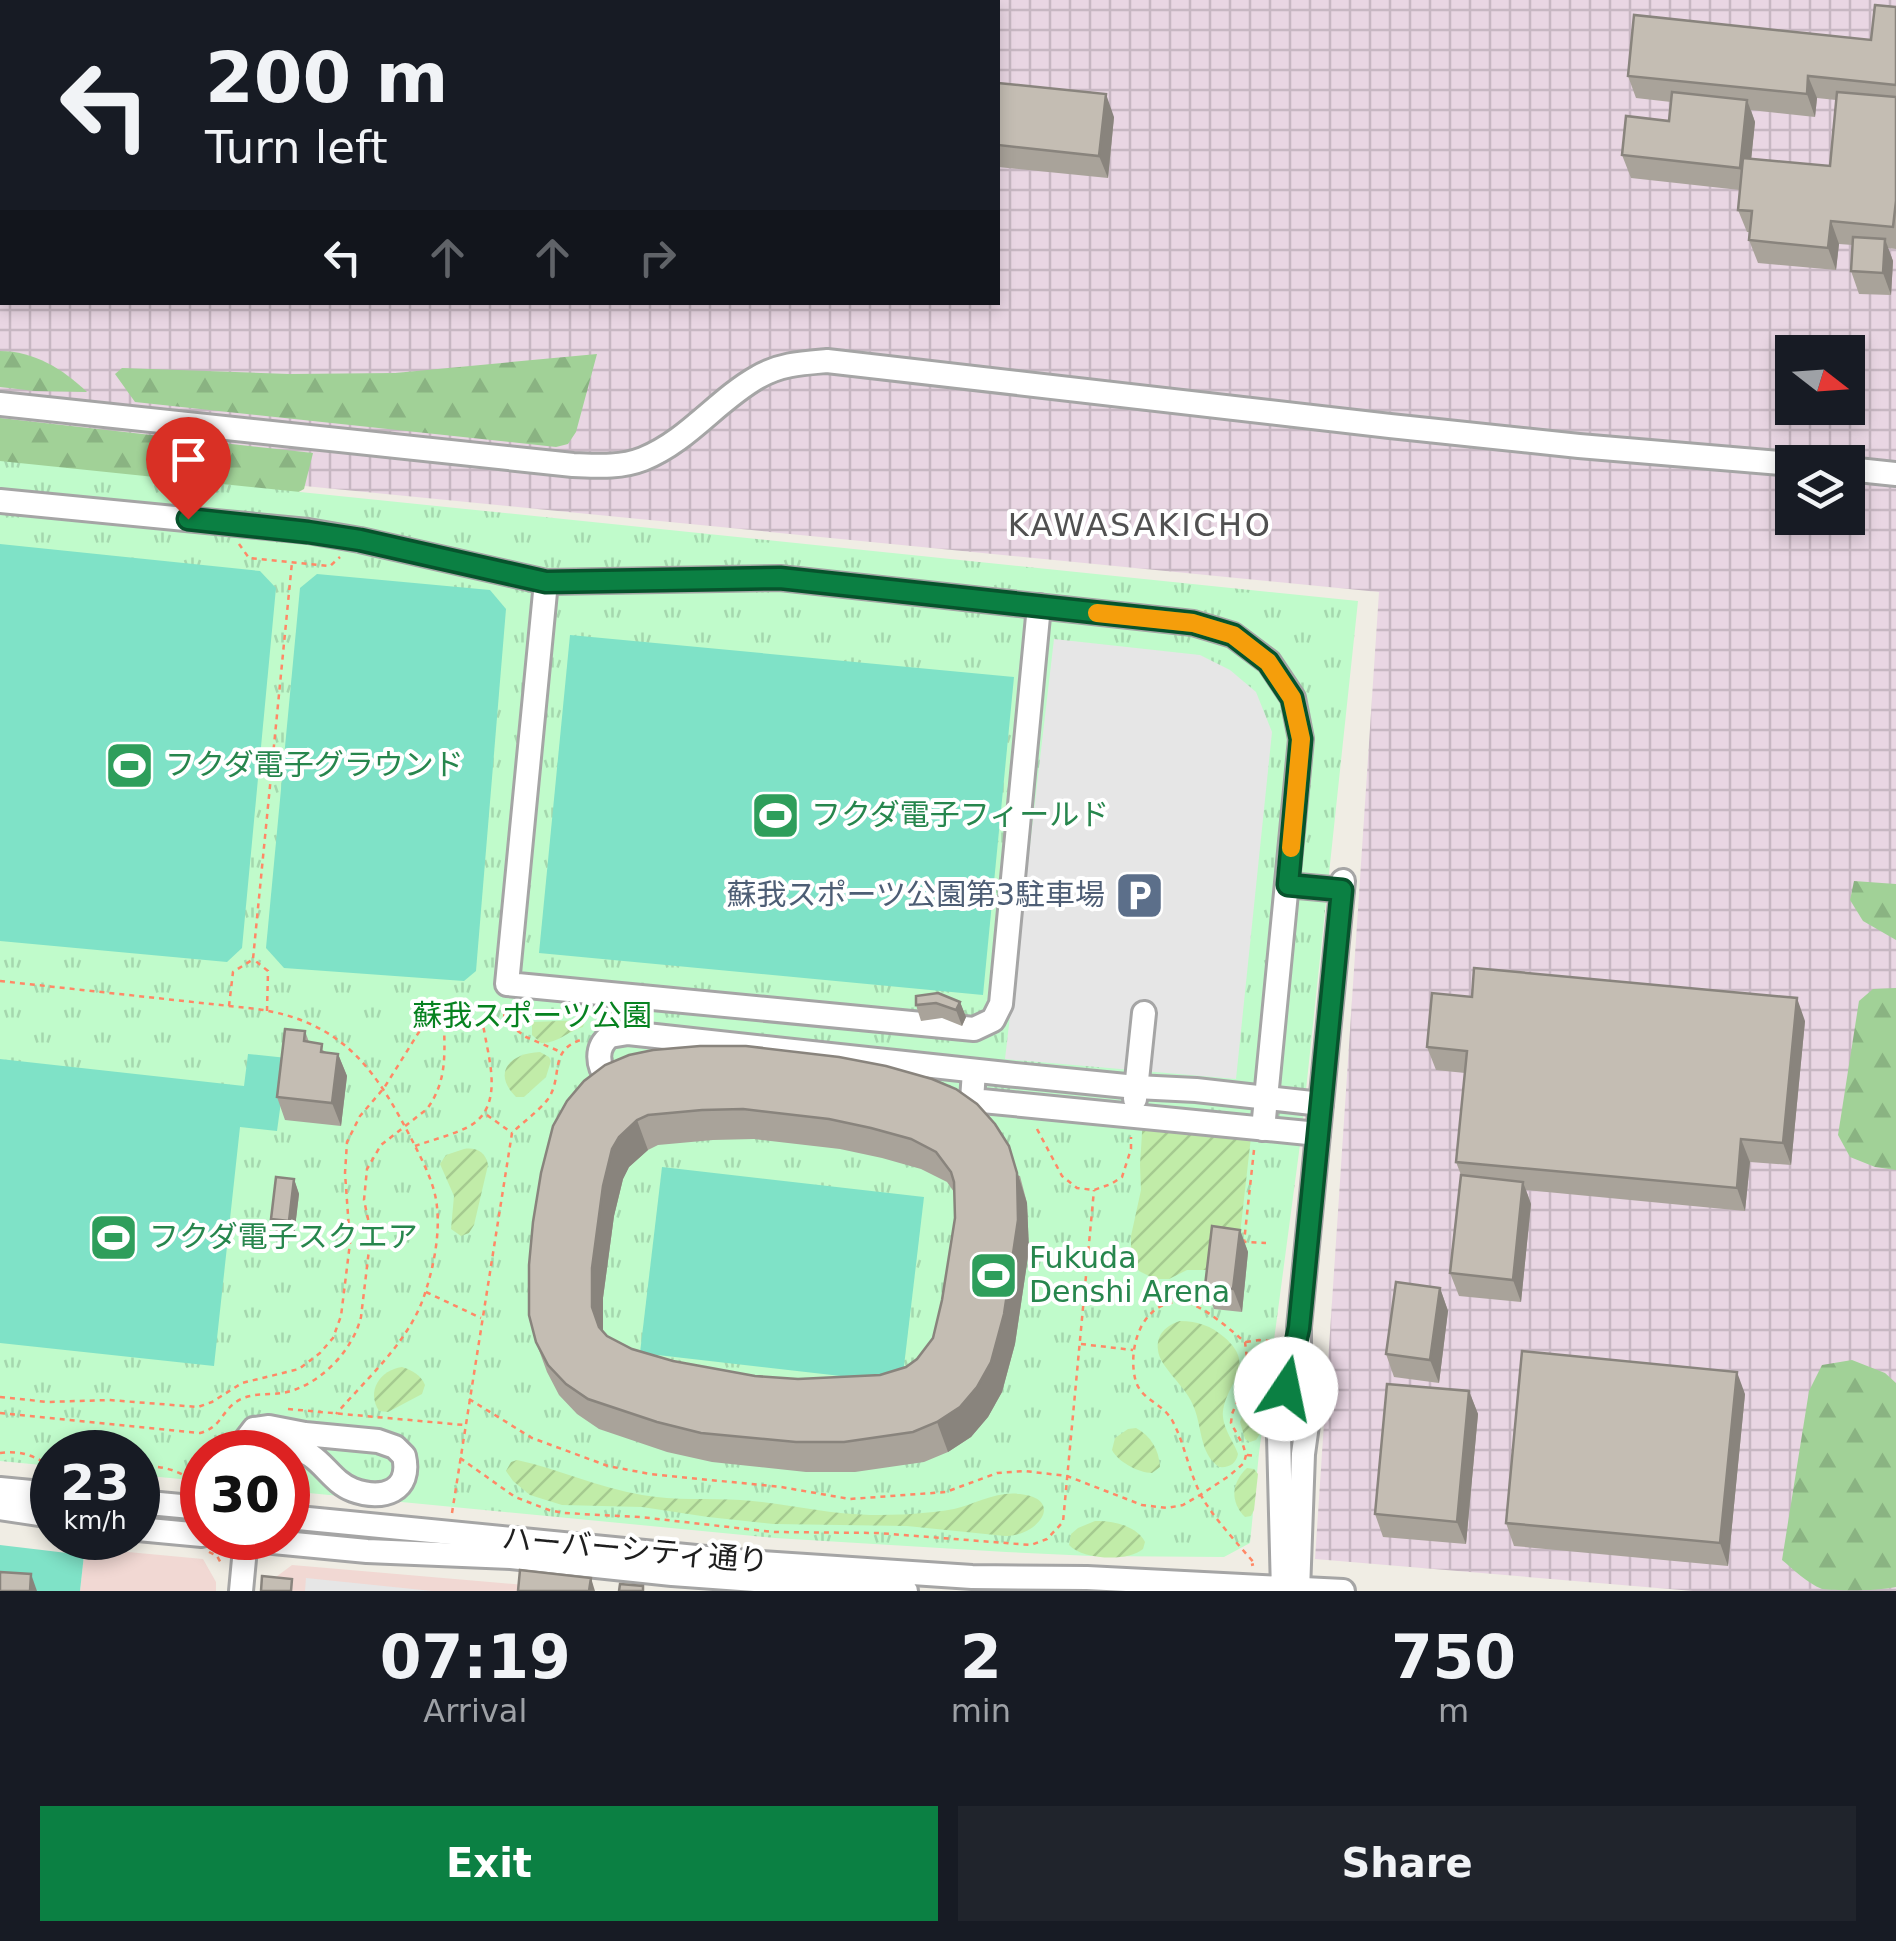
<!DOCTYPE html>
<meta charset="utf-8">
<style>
body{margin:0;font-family:"DejaVu Sans","Noto Sans JP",sans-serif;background:#20242c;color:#f1f3f6;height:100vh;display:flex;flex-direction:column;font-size:38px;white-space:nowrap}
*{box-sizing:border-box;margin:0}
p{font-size:32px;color:#9ea1a6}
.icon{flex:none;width:55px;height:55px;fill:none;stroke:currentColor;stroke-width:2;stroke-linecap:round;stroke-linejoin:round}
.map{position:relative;height:1591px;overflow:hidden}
.sheet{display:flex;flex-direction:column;background:#171b24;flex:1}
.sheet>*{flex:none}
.guide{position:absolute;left:0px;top:0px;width:1000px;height:305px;box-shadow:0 5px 15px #0003;background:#171b24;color:#f1f3f6;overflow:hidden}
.needle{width:65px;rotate:107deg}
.buttons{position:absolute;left:1775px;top:335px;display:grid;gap:20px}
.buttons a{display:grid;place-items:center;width:90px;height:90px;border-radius:0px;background:#171b24;box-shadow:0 5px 15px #0003;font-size:50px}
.speed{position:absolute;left:30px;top:1430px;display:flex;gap:20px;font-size:50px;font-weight:700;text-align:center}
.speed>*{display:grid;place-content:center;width:130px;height:130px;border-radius:50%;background:#171b24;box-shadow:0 5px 15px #0003;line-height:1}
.speed small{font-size:25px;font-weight:400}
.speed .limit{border:15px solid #d22;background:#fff;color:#111}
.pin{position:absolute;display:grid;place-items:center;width:85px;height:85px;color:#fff;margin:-102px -42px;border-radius:50% 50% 50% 0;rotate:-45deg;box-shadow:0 0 10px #0007}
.pin .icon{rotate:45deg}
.me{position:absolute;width:110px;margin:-55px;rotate:11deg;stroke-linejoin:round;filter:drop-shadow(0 0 8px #0008)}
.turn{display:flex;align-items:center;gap:35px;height:210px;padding:0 40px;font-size:45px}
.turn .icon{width:130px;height:130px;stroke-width:2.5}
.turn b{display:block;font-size:70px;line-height:85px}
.lanes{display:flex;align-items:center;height:95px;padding:0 40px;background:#0003;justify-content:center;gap:50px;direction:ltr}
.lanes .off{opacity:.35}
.eta{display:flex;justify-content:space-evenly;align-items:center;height:170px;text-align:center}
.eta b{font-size:60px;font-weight:600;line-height:70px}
.primary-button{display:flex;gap:20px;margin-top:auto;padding:20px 40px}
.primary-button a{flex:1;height:115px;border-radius:0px;background:#0b8043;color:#fff;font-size:40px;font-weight:600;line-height:115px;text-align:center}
.primary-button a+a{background:#20242c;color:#f1f3f6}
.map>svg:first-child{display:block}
.commercial{fill:#f1d8d3}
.industrial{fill:url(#industrial-grid);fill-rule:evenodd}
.forest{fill:url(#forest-firs)}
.park{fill:url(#park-tufts)}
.garden{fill:url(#garden-furrows)}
.pitch{fill:#7fe2c7}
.parking{fill:#e6e6e6}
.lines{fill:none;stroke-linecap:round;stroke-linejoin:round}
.minor-casing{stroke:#a5a5a5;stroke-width:28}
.path{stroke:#f86;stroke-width:2.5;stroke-dasharray:5 5;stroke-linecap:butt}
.minor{stroke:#fff;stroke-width:22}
.wall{fill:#a9a39a;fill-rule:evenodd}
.shaded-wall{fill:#89847d}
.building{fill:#c4bdb3;stroke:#89847d;stroke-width:2.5;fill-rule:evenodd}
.route-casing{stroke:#07532c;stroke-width:25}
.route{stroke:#0b8043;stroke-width:18}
.slow{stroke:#f59e0b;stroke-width:18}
.labels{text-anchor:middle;stroke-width:8;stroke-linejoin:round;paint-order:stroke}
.leisure-label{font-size:30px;fill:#27864d;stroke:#fff;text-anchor:start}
.service-label{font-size:30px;fill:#4e5e75;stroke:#fff;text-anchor:end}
.park-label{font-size:30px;fill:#078220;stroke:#fff}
.street-label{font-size:30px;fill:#1e1e1e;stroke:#fff}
.neighbourhood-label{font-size:32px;letter-spacing:2.5px;fill:#515151;stroke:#fff}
</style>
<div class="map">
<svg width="1896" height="1591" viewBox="0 0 1896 1591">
<defs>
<pattern id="industrial-grid" width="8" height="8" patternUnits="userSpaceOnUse" patternTransform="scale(2.5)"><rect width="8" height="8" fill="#e9d6e3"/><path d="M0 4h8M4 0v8" fill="none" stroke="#c7b7c2"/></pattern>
<pattern id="forest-firs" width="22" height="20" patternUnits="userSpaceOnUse" patternTransform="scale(2.5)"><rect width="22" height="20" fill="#a1d197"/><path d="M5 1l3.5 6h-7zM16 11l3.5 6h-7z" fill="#8ab382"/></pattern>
<pattern id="park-tufts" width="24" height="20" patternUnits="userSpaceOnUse" patternTransform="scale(2.5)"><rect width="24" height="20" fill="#c0fbcb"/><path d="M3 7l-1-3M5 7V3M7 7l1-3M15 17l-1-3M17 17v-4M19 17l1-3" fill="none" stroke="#a5d7ae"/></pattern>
<pattern id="garden-furrows" width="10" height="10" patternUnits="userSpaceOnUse" patternTransform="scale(2.5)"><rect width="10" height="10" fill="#c1eca8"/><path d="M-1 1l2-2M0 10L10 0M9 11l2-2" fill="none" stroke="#a5ca90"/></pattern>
</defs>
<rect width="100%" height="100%" fill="#f0ede4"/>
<g class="commercial">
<path d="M85,1548L203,1559L216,1582V1591H80Z"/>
<path d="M292,1565L594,1591H267L268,1583Z"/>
</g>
<path class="industrial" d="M0,0H1896V1591H1693L1315,1559L1379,592L0,456ZM2,2H998V302H2ZM1792,352H1848V408H1792ZM1792,462H1848V518H1792Z"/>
<g class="forest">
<path d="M0,351C34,351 63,369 87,392L35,391L0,387Z"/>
<path d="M597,354L576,432L568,444L556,447L135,402L115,374L122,368L289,374L395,373Z"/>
<path d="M0,418L313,453L304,489L293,495L0,463Z"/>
<path d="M1854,881L1896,884V940L1863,921L1850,900Z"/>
<path d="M1896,988V1170L1875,1167L1850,1157L1838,1135L1859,1001L1873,989Z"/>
<path d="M1852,1360L1885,1373L1896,1383V1587C1879,1591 1838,1591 1822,1589C1807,1583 1794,1570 1782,1560L1809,1391L1822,1365Z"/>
</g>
<path class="park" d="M0,461L1358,601L1301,1137L1259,1453L1250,1543L1224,1557L1091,1556L1006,1552L775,1538L288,1491V1452H202V1481L138,1475V1452H52V1466L0,1461Z"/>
<g class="garden">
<path d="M585,1020L583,1027C568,1031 557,1044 541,1043L532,1035V1022Z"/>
<path d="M540,1052L549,1057L551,1061L546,1077L524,1097H516C491,1072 511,1053 540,1052Z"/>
<path d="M1143,1117L1252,1128L1239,1243L1210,1270H1187L1169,1279H1155L1139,1271L1131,1259V1236L1141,1190L1140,1165Z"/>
<path d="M464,1149C476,1147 486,1152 488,1165L474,1225L469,1233L461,1236L451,1229L454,1196L440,1164L446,1155Z"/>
<path d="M1180,1321C1198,1321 1211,1326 1224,1337C1260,1368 1222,1384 1223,1417C1224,1430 1234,1442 1238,1454C1236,1464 1229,1468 1219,1467C1198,1452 1203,1425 1192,1403C1185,1386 1159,1366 1158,1350C1156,1334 1167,1325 1180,1321Z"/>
<path d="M1260,1352L1267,1353L1271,1359L1261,1432L1256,1440L1250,1442L1245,1439L1240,1422L1256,1379L1255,1360L1256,1355Z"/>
<path d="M402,1367C412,1370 421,1375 425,1385L422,1394L388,1412L379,1411C366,1391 380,1370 402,1367Z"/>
<path d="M1136,1428C1151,1436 1159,1450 1160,1467L1152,1473C1139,1473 1118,1462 1112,1450L1115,1438L1128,1429Z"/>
<path d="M517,1460C559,1469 599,1488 642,1495C675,1501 708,1498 741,1500C784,1503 826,1514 870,1515C897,1515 927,1514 954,1509C976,1504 996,1491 1020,1494C1065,1499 1039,1536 1005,1536L907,1526L773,1524L708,1517L642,1507L562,1505L530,1495L513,1481L506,1471L511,1462Z"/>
<path d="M1247,1468L1254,1469L1258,1474L1254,1510L1251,1516L1245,1517C1230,1502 1231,1483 1247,1468Z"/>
<path d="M1095,1521C1112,1520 1137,1526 1145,1542L1143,1549C1128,1562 1083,1560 1069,1545L1071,1534L1078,1528Z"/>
</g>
<g class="pitch">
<path d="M0,544L260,571L276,588L242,948L227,962L0,941Z"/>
<path d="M317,574L490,590L506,609L476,971L464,981L284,968L266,948L300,588Z"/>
<path d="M570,635L1014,677L983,995L539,953Z"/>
<path d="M248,1054L287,1058L277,1131L240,1127L214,1366L0,1343V1059L244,1086Z"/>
<path d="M662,1167L924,1197L902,1383L640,1353Z"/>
<path d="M0,1545L84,1555L80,1591H0Z"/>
</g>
<g class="parking">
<path d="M1054,639L1200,655L1230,670L1256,692L1272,732L1236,1079L1005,1059Z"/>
<path d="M306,1578L432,1591H305Z"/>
</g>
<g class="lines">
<defs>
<g id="minor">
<path d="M0,404L573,465C597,466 620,468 643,459C688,441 717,400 758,377C780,364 803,363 827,361L1390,426L1579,446L1792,464"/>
<path d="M1848,469L1896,474"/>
<path d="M0,501L308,531L360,540L546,582L780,578L1193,623L1233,635L1269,662L1293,698L1301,739L1263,1129"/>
<path d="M546,582L507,984L974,1029L993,1020L1001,1004L1039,606"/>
<path d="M1287,885L1342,890"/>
<path d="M974,1071L972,1100L1318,1134"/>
<path d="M608,1079C597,1066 595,1047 610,1036L628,1033L1006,1074L1136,1087L1196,1090L1321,1104"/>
<path d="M1135,1099L1144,1013"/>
<path d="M241,1452L244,1442L254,1429L269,1427L305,1434L378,1441L395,1447L404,1456C412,1491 383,1501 353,1490C327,1480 321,1451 288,1447C276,1446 267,1446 258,1452"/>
<path d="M0,1489L52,1494"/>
<path d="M138,1502L202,1508"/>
<path d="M0,1508L52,1516"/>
<path d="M288,1517L747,1562L972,1577L1087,1578L1343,1591"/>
<path d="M138,1529L202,1535"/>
<path d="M232,1538L367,1551L511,1557L672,1574L906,1591"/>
<path d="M241,1591L246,1538"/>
<path d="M1283,1591L1279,1436L1291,1360"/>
<path d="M1298,1591L1303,1454L1307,1425L1299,1356V1327L1343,881"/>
</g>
</defs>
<use href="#minor" class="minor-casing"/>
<g class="path">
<path d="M239,544L249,558L330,566L340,557"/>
<path d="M0,981L257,1009C344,1022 376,1070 413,1142C423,1162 435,1184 437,1207C440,1233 434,1265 426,1290C412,1339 369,1376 336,1414"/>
<path d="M229,1006L233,972L252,960"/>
<path d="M267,1011L268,971L253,959L292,562"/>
<path d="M504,1019L505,1003"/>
<path d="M505,1020L528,1006"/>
<path d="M487,1115L512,1133"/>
<path d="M1037,1129L1062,1176L1077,1188L1094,1190L1111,1184L1122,1177L1131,1149V1137"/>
<path d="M415,1146C432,1140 452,1135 468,1127C506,1107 488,1058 483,1024"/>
<path d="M1254,1150L1244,1242L1266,1243"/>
<path d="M426,1292L481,1318"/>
<path d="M1246,1342L1259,1340L1272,1341"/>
<path d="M1081,1344L1133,1350"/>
<path d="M0,1397L48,1402L109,1400L198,1407L212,1402L242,1383L299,1369L320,1353L333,1338L341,1316L350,1243L345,1173L347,1142L360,1116L384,1088L424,1024L504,1021L526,1037L561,1052"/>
<path d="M469,1399L532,1438L608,1466L650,1474L781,1487L850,1499L946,1492L997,1473L1025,1471L1067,1476L1142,1505L1167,1508L1183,1505L1200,1495L1229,1476L1244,1463L1246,1455L1243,1445L1231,1423L1232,1414L1247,1378L1248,1367L1245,1342C1228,1328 1210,1311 1189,1303C1181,1301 1173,1302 1166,1304C1137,1314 1128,1355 1136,1382C1142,1400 1162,1403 1172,1420C1184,1442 1188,1468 1199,1491C1208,1512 1239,1545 1255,1564L1251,1565"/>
<path d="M288,1409L464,1425"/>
<path d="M0,1413L200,1433C223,1427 221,1409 241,1399C256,1392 271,1396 287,1392C321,1384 353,1350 361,1317L371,1233L364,1200L367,1169L381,1145L427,1109C446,1083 445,1057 444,1026"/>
<path d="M0,1453C21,1450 36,1456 52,1468"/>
<path d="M1247,1455L1257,1456"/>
<path d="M460,1458L515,1497L549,1510L563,1513L640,1517L773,1532L878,1533L1031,1545L1047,1539L1063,1522L1094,1190"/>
<path d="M138,1466C160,1465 184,1470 200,1488"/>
<path d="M452,1513L512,1133C523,1122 539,1111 548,1099C564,1076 547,1049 584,1039"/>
<path d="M74,1538L132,1549"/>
<path d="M209,1552L217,1556L221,1563"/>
</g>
<use href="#minor" class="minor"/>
</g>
<g class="wall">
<path d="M1896,7V249L1888,248L1893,261L1891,295L1859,294L1851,271L1853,245L1839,244L1836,270L1758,263L1749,240L1750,232H1747L1738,210L1740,190L1631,178L1622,155L1669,121L1671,102L1636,98L1628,76L1871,40ZM1817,98L1836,100L1830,166L1751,159L1755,122L1751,110L1815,117Z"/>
<path d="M998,83L1114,117L1108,178L998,167Z"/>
<path d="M1472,997L1805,1021L1791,1165L1750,1162L1745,1211L1526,1190L1531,1204L1521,1302L1459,1296L1450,1273L1461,1175L1456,1162L1465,1073L1436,1070L1427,1047Z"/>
<path d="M960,1002L966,1017L962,1026L942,1018L921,1021L916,1005Z"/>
<path d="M305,1031L309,1042L326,1052L338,1054L347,1076L341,1126L285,1120L277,1097Z"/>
<path d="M653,1050L1020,1176L1027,1203L1029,1250L1015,1344L1002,1392L988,1417L971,1437L948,1452L924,1462L855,1472H806L712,1462L667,1452L599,1429L577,1414L559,1395L547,1372L536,1342ZM754,1139L840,1149L882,1158L921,1169L947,1182L954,1192L955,1218L942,1300L933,1338L917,1359L906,1367L880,1375L798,1379L755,1376L673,1361L632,1349L607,1336L603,1331V1298L614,1216L623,1179L629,1167L648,1150L658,1145L713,1140Z"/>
<path d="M294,1179L299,1194L294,1236L277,1234L271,1219Z"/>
<path d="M1240,1230L1248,1252L1242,1312L1214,1309L1205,1286Z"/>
<path d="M1440,1288L1448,1311L1439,1383L1394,1377L1386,1354Z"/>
<path d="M1469,1391L1478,1414L1466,1544L1383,1537L1375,1514Z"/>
<path d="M1745,1394L1728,1566L1514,1546L1506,1523Z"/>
</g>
<g class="shaded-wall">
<path d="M1808,76L1817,98L1815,117L1807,94Z"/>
<path d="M1106,94L1114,117L1108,178L1099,156Z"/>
<path d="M1747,100L1755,122L1748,190L1740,168Z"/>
<path d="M1831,221L1839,244L1836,270L1828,248Z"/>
<path d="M1885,239L1893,261L1891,295L1883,273Z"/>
<path d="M1797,998L1805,1021L1791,1165L1783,1143Z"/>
<path d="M960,1002L966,1017L962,1026L956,1010Z"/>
<path d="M338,1054L347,1076L341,1126L332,1103Z"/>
<path d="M637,1120L648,1150L629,1167L623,1179L614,1216L603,1298V1337L592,1307V1268L603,1186L612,1149L619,1137Z"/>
<path d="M1741,1139L1750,1162L1745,1211L1737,1188Z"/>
<path d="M1009,1146L1027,1203L1029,1250L1015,1344L1002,1392L988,1417L971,1437L948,1452L937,1422Z"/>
<path d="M294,1179L299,1194L294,1236L289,1221Z"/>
<path d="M1523,1182L1531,1204L1521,1302L1513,1280Z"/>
<path d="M1240,1230L1248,1252L1242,1312L1233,1289Z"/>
<path d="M1440,1288L1448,1311L1439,1383L1430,1360Z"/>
<path d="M1737,1372L1745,1394L1728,1566L1720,1543Z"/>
<path d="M1469,1391L1478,1414L1466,1544L1457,1522Z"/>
<path d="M31,1574L37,1591H30Z"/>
<path d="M591,1578L595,1591H589Z"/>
</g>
<g class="building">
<path d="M1875,5L1896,7V85L1808,76L1807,94L1628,76L1634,15L1871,40Z"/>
<path d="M998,83L1106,94L1099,156L998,145Z"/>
<path d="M1672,92L1747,100L1740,168L1622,155L1626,116L1669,121Z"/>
<path d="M1837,92L1896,97V201L1893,227L1831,221L1828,248L1749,240L1752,211L1738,210L1743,158L1830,166Z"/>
<path d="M1853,237L1885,239L1883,273L1851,271Z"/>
<path d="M1474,968L1797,998L1783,1143L1741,1139L1737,1188L1456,1162L1467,1051L1427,1047L1432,993L1472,997Z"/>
<path d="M938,993L960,1002L956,1010L936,1003L916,1005V996Z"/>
<path d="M285,1029L305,1031L304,1041L322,1044L321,1052L338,1054L332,1103L277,1097Z"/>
<path d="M700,1046H746L839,1057L886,1066L932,1079L956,1089L977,1104L995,1124L1009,1146L1017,1173L1018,1220L1004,1314L991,1362L977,1387L960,1407L937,1422L913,1432L844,1442H796L701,1433L657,1422L588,1399L566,1384L548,1365L536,1342L529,1315V1265L533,1222L541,1173L553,1126L567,1101L584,1081L605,1065L629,1055L653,1050ZM743,1109L829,1119L871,1128L911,1139L936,1152L951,1172L954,1182L955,1218L942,1300L933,1338L917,1359L906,1367L880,1375L798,1379L755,1376L673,1361L632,1349L607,1336L599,1327L592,1307V1268L603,1186L612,1149L619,1137L637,1120L648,1115L702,1110Z"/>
<path d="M1461,1175L1523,1182L1513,1280L1450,1273Z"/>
<path d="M276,1177L294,1179L289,1221L271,1219Z"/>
<path d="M1212,1226L1240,1230L1233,1289L1205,1286Z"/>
<path d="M1396,1282L1440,1288L1430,1360L1386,1354Z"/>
<path d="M1522,1351L1737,1372L1720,1543L1506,1523Z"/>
<path d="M1387,1384L1469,1391L1457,1522L1375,1514Z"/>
<path d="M520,1570L591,1578L589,1591H518Z"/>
<path d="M0,1572L31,1574L30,1591H0Z"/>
<path d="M262,1576L292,1579L291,1591H261Z"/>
<path d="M620,1584L643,1586V1591H619Z"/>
</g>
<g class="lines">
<defs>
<path id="route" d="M188,519L308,532L360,540L546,582L780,578L1193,623L1233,635L1268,662L1292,698L1301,739L1288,885L1342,890L1299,1328L1286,1389"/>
</defs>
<use href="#route" class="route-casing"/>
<use href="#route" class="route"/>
<path class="slow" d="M1097,613L1193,623L1233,635L1268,662L1292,698L1301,739L1291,848"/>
</g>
<defs>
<symbol id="stadium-square" viewBox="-11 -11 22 22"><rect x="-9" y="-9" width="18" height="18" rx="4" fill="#2e9e5b" stroke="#fff"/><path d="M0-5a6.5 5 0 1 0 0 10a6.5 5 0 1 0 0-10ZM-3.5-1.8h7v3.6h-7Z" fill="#fff"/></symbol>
<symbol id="parking-square" viewBox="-11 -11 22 22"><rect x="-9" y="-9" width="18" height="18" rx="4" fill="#5c6f8a" stroke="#fff"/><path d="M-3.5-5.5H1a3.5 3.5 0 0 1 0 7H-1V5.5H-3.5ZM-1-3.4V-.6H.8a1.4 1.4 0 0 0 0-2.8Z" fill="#fff"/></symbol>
</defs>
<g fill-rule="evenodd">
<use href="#stadium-square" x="102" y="738" width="55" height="55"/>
<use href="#stadium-square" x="748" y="788" width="55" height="55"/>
<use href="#parking-square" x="1112" y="868" width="55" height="55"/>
<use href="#stadium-square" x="86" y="1210" width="55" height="55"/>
<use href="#stadium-square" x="966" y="1248" width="55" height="55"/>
</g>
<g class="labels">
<g class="leisure-label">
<text x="165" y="775">フクダ電子グラウンド</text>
<text x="811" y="825">フクダ電子フィールド</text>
<text x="149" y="1247">フクダ電子スクエア</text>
<text x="1029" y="1268">Fukuda<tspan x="1029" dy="34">Denshi Arena</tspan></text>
</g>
<g class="service-label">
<text x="1105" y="905">蘇我スポーツ公園第3駐車場</text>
</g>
<g class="park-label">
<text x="532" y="1026">蘇我スポーツ公園</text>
</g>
<g class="street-label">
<text transform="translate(635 1550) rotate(5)" y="10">ハーバーシティ通り</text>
</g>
<g class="neighbourhood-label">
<text x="1140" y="536">KAWASAKICHO</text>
</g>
</g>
</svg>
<div class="buttons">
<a><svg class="needle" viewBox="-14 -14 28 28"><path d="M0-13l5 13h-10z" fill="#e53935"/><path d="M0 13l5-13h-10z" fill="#9ea1a6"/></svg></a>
<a><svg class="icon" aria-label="layers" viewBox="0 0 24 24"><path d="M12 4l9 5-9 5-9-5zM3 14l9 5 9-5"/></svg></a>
</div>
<div class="speed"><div>23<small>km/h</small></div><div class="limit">30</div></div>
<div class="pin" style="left:188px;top:519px;background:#d93025"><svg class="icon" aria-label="arrive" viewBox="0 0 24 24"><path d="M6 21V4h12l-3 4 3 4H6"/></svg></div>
<svg class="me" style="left:1286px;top:1389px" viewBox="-20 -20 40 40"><circle r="19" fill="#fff"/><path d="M0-13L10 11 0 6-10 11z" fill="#0b8043"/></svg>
<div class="guide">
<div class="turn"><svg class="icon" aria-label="left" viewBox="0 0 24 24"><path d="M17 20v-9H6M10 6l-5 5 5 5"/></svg><div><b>200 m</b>Turn left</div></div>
<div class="lanes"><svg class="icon" aria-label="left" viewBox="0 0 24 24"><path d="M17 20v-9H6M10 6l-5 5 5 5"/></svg><svg class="icon off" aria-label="ahead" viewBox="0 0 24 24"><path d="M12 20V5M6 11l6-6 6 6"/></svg><svg class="icon off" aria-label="ahead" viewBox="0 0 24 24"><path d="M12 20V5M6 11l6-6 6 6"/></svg><svg class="icon off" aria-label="right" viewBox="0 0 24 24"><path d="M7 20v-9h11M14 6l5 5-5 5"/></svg></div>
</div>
</div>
<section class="sheet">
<div class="eta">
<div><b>07:19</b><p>Arrival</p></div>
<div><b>2</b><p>min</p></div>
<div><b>750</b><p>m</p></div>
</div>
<div class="primary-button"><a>Exit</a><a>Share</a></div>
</section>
